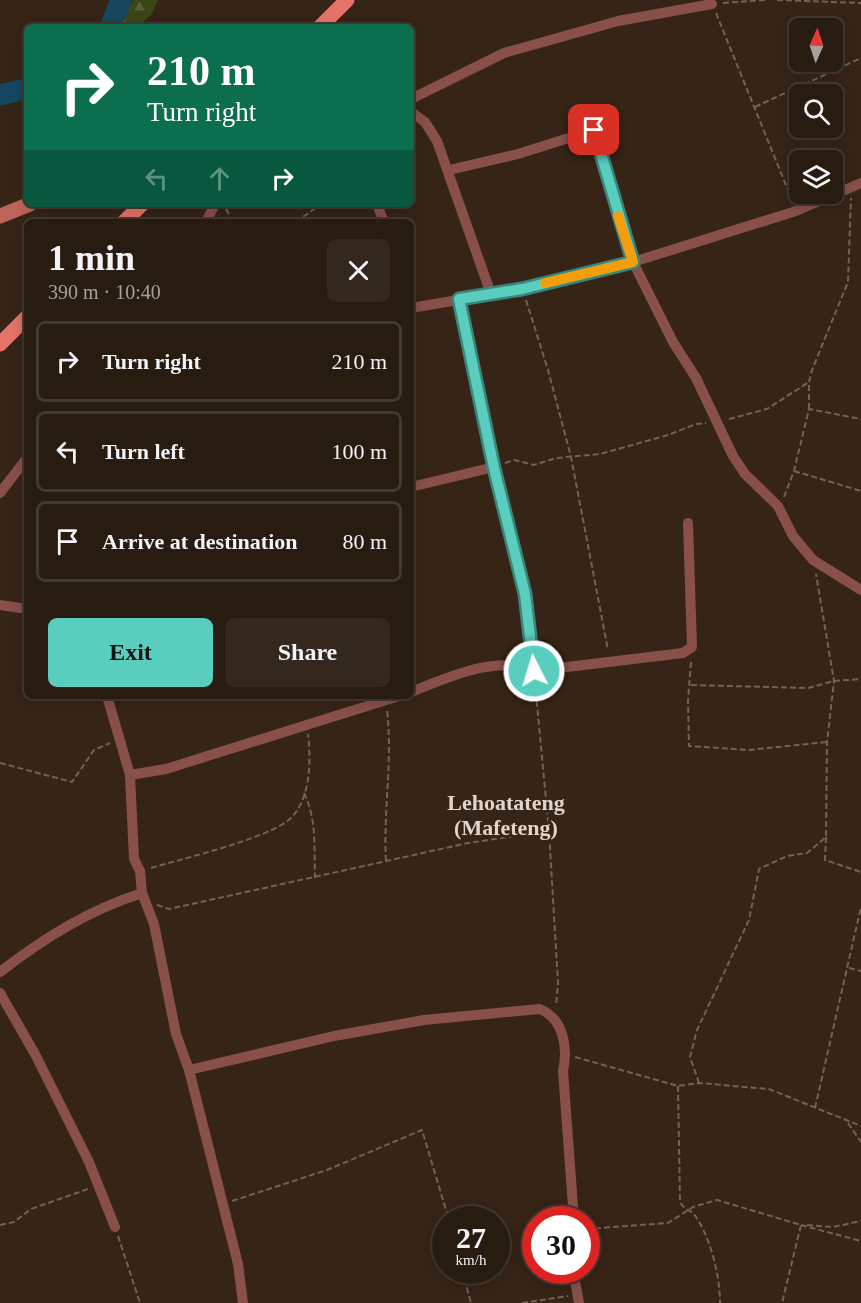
<!DOCTYPE html>
<meta charset="utf-8">
<style>
body{margin:0;font-family:"Times New Roman",serif;background:#34281e;color:#f1f3f6;height:100vh;display:flex;flex-direction:column;font-size:22px;white-space:nowrap}
*{box-sizing:border-box;margin:0}
p{font-size:20px;color:#a5a19f}
.icon{flex:none;width:33px;height:33px;fill:none;stroke:currentColor;stroke-width:2;stroke-linecap:round;stroke-linejoin:round}
.map{position:relative;flex:1;overflow:hidden}
.details{position:absolute;left:24px;top:219px;width:390px;height:480px;display:flex;flex-direction:column;background:#281b10;border-radius:9px;box-shadow:0 3px 15px #0003,0 0 0 2px #443930}
.details>*{flex:none}
.guide{position:absolute;left:24px;top:24px;width:390px;height:183px;border-radius:9px;box-shadow:0 3px 15px #0003,0 0 0 2px #443930;background:#0b6e4f;color:#fff;overflow:hidden}
.needle{width:39px;rotate:3deg}
.buttons{position:absolute;left:789px;top:18px;display:grid;gap:12px}
.buttons a{display:grid;place-items:center;width:54px;height:54px;border-radius:9px;background:#281b10;box-shadow:0 3px 15px #0003,0 0 0 2px #443930;font-size:30px}
.speed{position:absolute;left:432px;top:1206px;display:flex;gap:12px;font-size:30px;font-weight:700;text-align:center}
.speed>*{display:grid;place-content:center;width:78px;height:78px;border-radius:50%;background:#281b10;box-shadow:0 3px 15px #0003,0 0 0 2px #443930;line-height:1}
.speed small{font-size:15px;font-weight:400}
.speed .limit{border:9px solid #d22;background:#fff;color:#111}
.pin{position:absolute;display:grid;place-items:center;width:51px;height:51px;color:#fff;margin:-26px;border-radius:12px;box-shadow:0 3px 9px #0006}
.me{position:absolute;width:66px;margin:-33px;rotate:355deg;stroke-linejoin:round;filter:drop-shadow(0 0 4px #0008)}
.turn{display:flex;align-items:center;gap:21px;height:126px;padding:0 24px;font-size:27px}
.turn .icon{width:78px;height:78px;stroke-width:2.5}
.turn b{display:block;font-size:42px;line-height:51px}
.lanes{display:flex;align-items:center;height:57px;padding:0 24px;background:#0003;justify-content:center;gap:30px;direction:ltr}
.lanes .off{opacity:.35}
.round{display:grid;place-items:center;flex:none;width:63px;height:63px;border-radius:9px;background:#34281e}
.overview{display:flex;align-items:center;justify-content:space-between;height:102px;padding:0 24px}
h1{font-size:36px;font-weight:700;line-height:45px}
.cta{display:flex;gap:12px;margin-top:auto;padding:12px 24px}
.cta a{flex:1;height:69px;border-radius:9px;background:#59cebe;color:#111;font-size:24px;font-weight:700;line-height:69px;text-align:center}
.cta a+a{background:#34281e;color:#f1f3f6}
ul{padding:0;list-style:none}
li{display:flex;align-items:center;gap:18px;height:81px;margin:0 12px 9px;padding:0 12px;border:3px solid #443930;border-radius:9px}
li div{flex:1}
li b{display:block;font-size:22px}
li em{font-style:normal}
.map>svg:first-child{display:block}
.forest{fill:url(#forest-firs)}
.lines{fill:none;stroke-linecap:round;stroke-linejoin:round}
.river{stroke:#164660;stroke-width:21}
.path{stroke:#726256;stroke-width:2;stroke-dasharray:6 3;stroke-linecap:butt}
.street{stroke:#89504a;stroke-width:10}
.secondary{stroke:#be645b;stroke-width:15}
.primary{stroke:#e77368;stroke-width:15}
.route-casing{stroke:#3a867c;stroke-width:15}
.route{stroke:#59cebe;stroke-width:10}
.slow{stroke:#f59e0b;stroke-width:10}
.labels{text-anchor:middle;stroke-width:6;stroke-linejoin:round;paint-order:stroke}
.district-label{font-size:22px;font-weight:bold;fill:#e0d4cb;stroke:#362416}
</style>
<div class="map">
<svg width="861" height="1303" viewBox="0 0 861 1303">
<defs>
<pattern id="forest-firs" width="22" height="20" patternUnits="userSpaceOnUse" patternTransform="scale(1.5)"><rect width="22" height="20" fill="#3c4516"/><path d="M5 1l3.5 6h-7zM16 11l3.5 6h-7z" fill="#585f37"/></pattern>
</defs>
<rect width="100%" height="100%" fill="#362416"/>
<path class="forest" d="M133,0H158L151,15L137,27H118Z"/>
<g class="lines">
<g class="river">
<path d="M110,27L121,0"/>
<path d="M0,95L21,90L27,91"/>
</g>
<g class="path">
<path d="M777,0L861,3"/>
<path d="M723,3L765,0"/>
<path d="M716,13L792,200"/>
<path d="M755,107L861,58"/>
<path d="M226,209L233,222"/>
<path d="M226,210L234,204"/>
<path d="M296,222L321,204"/>
<path d="M526,300L548,370L571,457L608,650"/>
<path d="M809,409V382L812,370L848,282L851,198"/>
<path d="M729,419L767,409L809,382"/>
<path d="M505,463L514,460L534,465L556,458L600,454L668,435L696,424L706,423"/>
<path d="M794,471L861,491"/>
<path d="M784,497L794,471L809,409L861,419"/>
<path d="M691,662L688,701L689,746L749,750L827,742"/>
<path d="M535,683L549,831L558,983L556,1006"/>
<path d="M691,685L808,688L834,681L861,679"/>
<path d="M0,763L72,782L94,750L110,743"/>
<path d="M304,793C317,819 314,849 315,878"/>
<path d="M826,837L825,860L861,872"/>
<path d="M386,861C383,811 393,761 387,710"/>
<path d="M151,868C181,859 271,838 291,818C311,798 311,760 308,734"/>
<path d="M157,905L169,909L468,843L549,831"/>
<path d="M849,968L861,971"/>
<path d="M575,1057L678,1086L699,1083L769,1089L861,1126"/>
<path d="M699,1083L690,1057L697,1030L749,920L759,869L787,856L807,853L826,837L827,742L834,681L816,574"/>
<path d="M678,1086L680,1202C684,1210 692,1210 696,1217C711,1239 720,1277 720,1303"/>
<path d="M815,1108L861,907"/>
<path d="M848,1123L861,1142"/>
<path d="M232,1201L327,1170L422,1130L449,1220"/>
<path d="M0,1225L14,1222L31,1209L88,1189"/>
<path d="M801,1225L861,1241"/>
<path d="M807,1225L833,1227L861,1221"/>
<path d="M586,1229L668,1223L693,1207L717,1200L801,1225L782,1303"/>
<path d="M118,1236L140,1303"/>
<path d="M462,1270L471,1303"/>
<path d="M522,1303L568,1296"/>
</g>
<g class="street">
<path d="M411,99L504,53L618,21L712,4"/>
<path d="M411,112L425,122L437,141L491,294"/>
<path d="M449,170L518,154L594,130L633,262L673,342L696,378L733,456L745,474L778,506L793,536L813,560L861,590"/>
<path d="M377,204L384,222"/>
<path d="M206,222L215,204"/>
<path d="M459,299L494,467L528,611L534,671"/>
<path d="M411,308L522,289L633,262L796,211L861,183"/>
<path d="M411,487L494,467"/>
<path d="M0,493L27,458"/>
<path d="M0,605L27,609"/>
<path d="M411,692C447,678 497,654 534,671L683,653L692,647L688,523"/>
<path d="M107,696L130,775L134,859L140,871L142,893L154,924L176,1034L189,1070L334,1036L424,1020L540,1009C564,1019 568,1048 563,1071L574,1220"/>
<path d="M130,775L166,769L399,696"/>
<path d="M0,972C44,938 89,910 142,893"/>
<path d="M0,993L35,1054L89,1162L115,1227"/>
<path d="M189,1070L238,1264L243,1303"/>
<path d="M573,1270L579,1303"/>
</g>
<path class="secondary" d="M0,216L30,204"/>
<g class="primary">
<path d="M320,27L347,0"/>
<path d="M124,222L142,204"/>
<path d="M0,344L27,317"/>
</g>
</g>
<g class="lines">
<defs>
<path id="route" d="M534,671L525,594L494,468L459,299L522,289L633,262L594,130"/>
</defs>
<use href="#route" class="route-casing"/>
<use href="#route" class="route"/>
<path class="slow" d="M545,283L633,262L618,216"/>
</g>
<g class="labels">
<g class="district-label">
<text x="506" y="810">Lehoatateng<tspan x="506" dy="25">(Mafeteng)</tspan></text>
</g>
</g>
</svg>
<div class="buttons">
<a><svg class="needle" viewBox="-14 -14 28 28"><path d="M0-13l5 13h-10z" fill="#e53935"/><path d="M0 13l5-13h-10z" fill="#a5a19f"/></svg></a>
<a><svg class="icon" aria-label="search" viewBox="0 0 24 24"><circle cx="10" cy="10" r="6"/><path d="M15 15l6 6"/></svg></a>
<a><svg class="icon" aria-label="layers" viewBox="0 0 24 24"><path d="M12 4l9 5-9 5-9-5zM3 14l9 5 9-5"/></svg></a>
</div>
<div class="speed"><div>27<small>km/h</small></div><div class="limit">30</div></div>
<div class="pin" style="left:594px;top:130px;background:#d93025"><svg class="icon" aria-label="arrive" viewBox="0 0 24 24"><path d="M6 21V4h12l-3 4 3 4H6"/></svg></div>
<svg class="me" style="left:534px;top:671px" viewBox="-20 -20 40 40"><circle r="17" fill="#59cebe" stroke="#fff" stroke-width="3"/><path d="M0-11L8 9 0 5-8 9z" fill="#fff"/></svg>
<div class="guide">
<div class="turn"><svg class="icon" aria-label="right" viewBox="0 0 24 24"><path d="M7 20v-9h11M14 6l5 5-5 5"/></svg><div><b>210 m</b>Turn right</div></div>
<div class="lanes"><svg class="icon off" aria-label="left" viewBox="0 0 24 24"><path d="M17 20v-9H6M10 6l-5 5 5 5"/></svg><svg class="icon off" aria-label="ahead" viewBox="0 0 24 24"><path d="M12 20V5M6 11l6-6 6 6"/></svg><svg class="icon" aria-label="right" viewBox="0 0 24 24"><path d="M7 20v-9h11M14 6l5 5-5 5"/></svg></div>
</div>
<section class="details">
<div class="overview"><div><h1>1 min</h1><p>390 m · 10:40</p></div><a class="round"><svg class="icon" aria-label="close" viewBox="0 0 24 24"><path d="M6 6l12 12M18 6L6 18"/></svg></a></div>
<ul>
<li><svg class="icon" aria-label="right" viewBox="0 0 24 24"><path d="M7 20v-9h11M14 6l5 5-5 5"/></svg><div><b>Turn right</b></div><em>210 m</em></li>
<li><svg class="icon" aria-label="left" viewBox="0 0 24 24"><path d="M17 20v-9H6M10 6l-5 5 5 5"/></svg><div><b>Turn left</b></div><em>100 m</em></li>
<li><svg class="icon" aria-label="arrive" viewBox="0 0 24 24"><path d="M6 21V4h12l-3 4 3 4H6"/></svg><div><b>Arrive at destination</b></div><em>80 m</em></li>
</ul>
<div class="cta"><a>Exit</a><a>Share</a></div>
</section>
</div>
